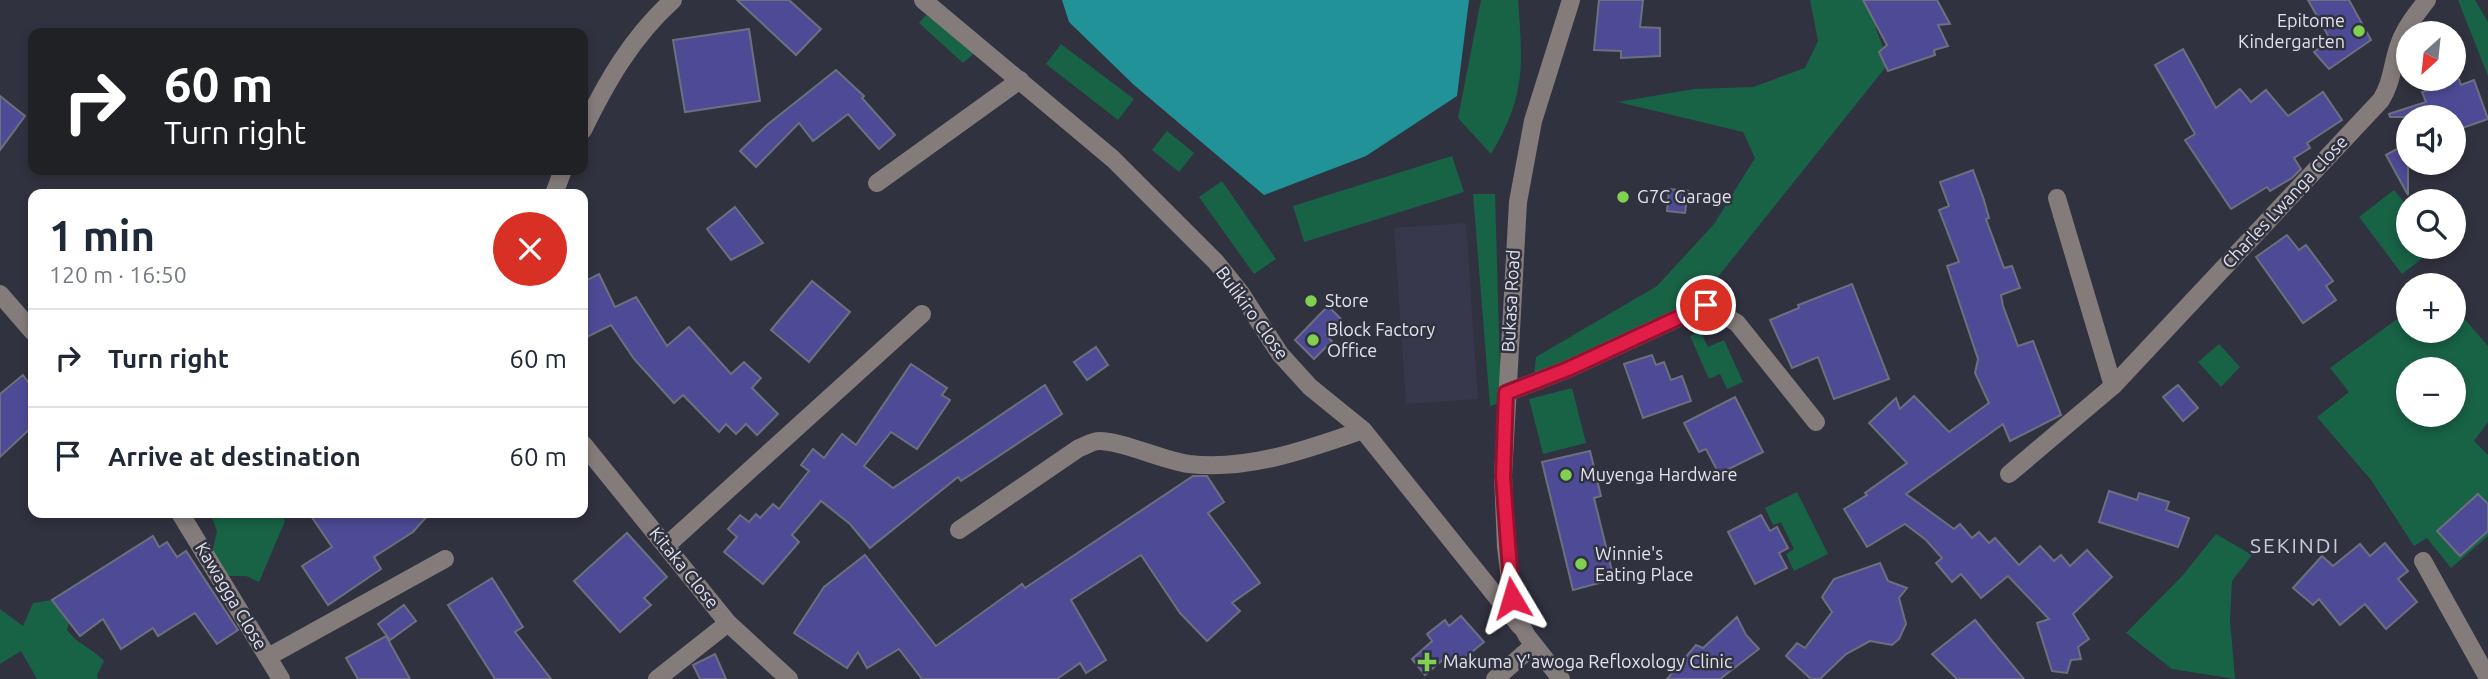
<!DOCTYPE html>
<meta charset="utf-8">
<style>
body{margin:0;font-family:Ubuntu,sans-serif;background:#f6f6f7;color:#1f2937;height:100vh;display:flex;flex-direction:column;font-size:26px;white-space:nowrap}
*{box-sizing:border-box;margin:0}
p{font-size:23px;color:#747a83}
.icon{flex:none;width:38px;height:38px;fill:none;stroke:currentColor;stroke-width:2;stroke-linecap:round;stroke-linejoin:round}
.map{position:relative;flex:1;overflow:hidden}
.panel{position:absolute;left:28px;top:189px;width:560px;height:329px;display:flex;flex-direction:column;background:#fff;border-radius:14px;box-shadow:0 4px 10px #0003}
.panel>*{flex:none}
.guide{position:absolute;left:28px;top:28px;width:560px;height:147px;border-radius:14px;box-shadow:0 4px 10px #0003;background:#202124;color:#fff;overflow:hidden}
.needle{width:46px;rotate:207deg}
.fabs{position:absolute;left:2396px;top:21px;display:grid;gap:14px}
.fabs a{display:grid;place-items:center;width:70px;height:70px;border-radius:50%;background:#fff;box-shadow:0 4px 10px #0003;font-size:35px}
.pin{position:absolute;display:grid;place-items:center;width:60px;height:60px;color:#fff;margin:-30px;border:4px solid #fff;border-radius:50%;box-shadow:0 2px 7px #0007}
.me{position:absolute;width:77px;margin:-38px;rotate:353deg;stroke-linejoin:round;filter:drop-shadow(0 0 5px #0008)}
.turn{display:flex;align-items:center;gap:24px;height:147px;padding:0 21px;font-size:32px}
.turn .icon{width:91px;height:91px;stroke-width:2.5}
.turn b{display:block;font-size:49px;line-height:60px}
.round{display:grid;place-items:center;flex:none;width:74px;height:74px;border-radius:37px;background:#f6f6f7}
.overview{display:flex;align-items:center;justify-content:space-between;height:119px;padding:0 21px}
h1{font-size:42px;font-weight:600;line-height:52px}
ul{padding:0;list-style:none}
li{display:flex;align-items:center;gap:21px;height:98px;padding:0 21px;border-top:2px solid #e0e1e3}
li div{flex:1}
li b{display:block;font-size:26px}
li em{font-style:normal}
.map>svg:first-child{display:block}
.built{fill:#37384c}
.green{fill:#186246;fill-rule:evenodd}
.water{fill:#219298}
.building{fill:#4e4b96;stroke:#6e6f7e;stroke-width:2}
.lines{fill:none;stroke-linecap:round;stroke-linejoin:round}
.minor{stroke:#847c7a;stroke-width:18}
.route-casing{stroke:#92132f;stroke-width:18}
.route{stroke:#e11d48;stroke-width:12}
.poi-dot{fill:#80d051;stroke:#31323f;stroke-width:2.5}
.labels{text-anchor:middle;stroke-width:5;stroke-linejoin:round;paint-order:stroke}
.poi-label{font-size:18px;fill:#e1e2eb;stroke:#31323f;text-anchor:start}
.street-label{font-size:18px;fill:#e1e2eb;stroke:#31323f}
.quarter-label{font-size:21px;letter-spacing:2px;fill:#c9cadb;stroke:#31323f}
</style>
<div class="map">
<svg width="2488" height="679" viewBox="0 0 2488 679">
<rect width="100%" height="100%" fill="#31323f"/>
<path class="built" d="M1466,223L1478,399L1406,404L1394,228Z"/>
<g class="green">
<path d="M1481,0H1518C1523,65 1526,96 1491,154L1458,118Z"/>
<path d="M1810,0H1881L1876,29L1889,63L1701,298L1534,376L1536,357L1657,286L1714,224L1755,158L1743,132L1618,102L1694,89L1753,87L1805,68L1818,41Z"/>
<path d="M2458,0H2475L2488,22V76Z"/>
<path d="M926,15L978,50L963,63L919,23Z"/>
<path d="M1061,44L1134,99L1118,120L1046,64Z"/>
<path d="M1167,131L1194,153L1179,172L1152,150Z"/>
<path d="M1452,156L1464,192L1304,242L1293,206Z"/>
<path d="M1222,181L1276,259L1254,274L1199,197Z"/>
<path d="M2394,190L2408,207V247H2437L2402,274L2359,217Z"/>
<path d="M1473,194H1495L1501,403L1490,406Z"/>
<path d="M2454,307L2488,346V422L2474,441L2488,455V536L2451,568L2427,538L2414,546L2371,480L2317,417L2349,392L2330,368L2408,311V331H2454ZM2408,369H2454V415H2408Z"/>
<path d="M1701,332L1708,347L1724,340L1743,382L1727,389L1720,374L1709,379L1690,336Z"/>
<path d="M2219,344L2240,367L2221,387L2198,362Z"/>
<path d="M1572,388L1586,443L1543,454L1529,399Z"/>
<path d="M1797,492L1828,554L1794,571L1786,554L1794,549L1781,522L1773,525L1765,508Z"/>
<path d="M210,513H237L239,518L247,513H280L285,521L259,582L246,576H219L210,562L217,531Z"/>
<path d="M2216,534L2252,555L2232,581L2230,619L2235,679L2172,669L2126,633L2183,575Z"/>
<path d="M52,600L69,622L67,630C77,644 92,648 104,661L97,675L98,679H37L21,651L0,664V609L23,626L33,603Z"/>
</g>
<path class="water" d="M1062,0H1469L1457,96L1366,156L1264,195L1134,85L1069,22Z"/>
<g class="building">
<path d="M737,0H789L821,29L796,55Z"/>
<path d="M1599,0H1643L1640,27L1660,28V56L1621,58V51L1594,50Z"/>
<path d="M1863,0H1937L1950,24L1938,25L1948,46L1934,50L1935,55L1888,71L1879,52L1887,45Z"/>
<path d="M2308,0H2349L2371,40L2329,69L2314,52L2330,39Z"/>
<path d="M749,29L760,101L685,112L673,40Z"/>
<path d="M2183,49L2216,108L2240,89L2251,102L2266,90L2288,116L2323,92L2342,120L2307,143L2310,148L2294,158L2301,169L2292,178L2270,191L2267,187L2231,209L2185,140L2195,134L2155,65Z"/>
<path d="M836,70L864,96L862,98L895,135L879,149L848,114L813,141L799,123L756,167L740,151L767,125Z"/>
<path d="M2435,79H2459L2461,85L2474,80L2488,119L2454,131V117H2390L2389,114L2426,102L2422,92L2437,87Z"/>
<path d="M0,96L25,116L0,150Z"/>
<path d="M2408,143V195L2386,155Z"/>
<path d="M1973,170L1984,200L1989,218L1986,219L2004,268L2012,266L2020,288L2001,295L2003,306L2018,346L2033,341L2061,415L2010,441L2003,424L1906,494L1954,529L1960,524L1972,538L1979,532L1989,543L1995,538L2019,565L2040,546L2054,561L2061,555L2070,566L2087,550L2112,577L2073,614L2089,639L2078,647L2081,659L2071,660L2067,673L2052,671L2037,623L2049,619L2008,576L1981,598L1961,574L1952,582L1936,563L1942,558L1926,540L1905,524L1867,547L1844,509L1867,495L1865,493L1907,463L1869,423L1896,398L1900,409L1914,396L1949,432L1989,403L1975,373L1978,359L1947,266L1959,262L1939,210L1949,206L1940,182Z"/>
<path d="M1669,189L1688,191L1685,213L1667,211Z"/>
<path d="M735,207L763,243L731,260L707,229Z"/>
<path d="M2287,235L2299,250L2306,245L2333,281L2326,286L2336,300L2303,323L2256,257Z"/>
<path d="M599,274L615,307L636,297L667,346L689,327L731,374L744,362L761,378L752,388L778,414L757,435L746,424L736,434L726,424L719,432L683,395L674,403L634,359L611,325L583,339V282Z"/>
<path d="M812,281L850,312L809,362L771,330Z"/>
<path d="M1852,284L1889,379L1834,399L1818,357L1792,368L1770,320L1799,308L1798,305Z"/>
<path d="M1328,306L1341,319L1326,335L1332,341L1314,359L1295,340Z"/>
<path d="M1096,347L1108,365L1087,380L1074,362Z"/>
<path d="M1652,355L1656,365L1664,362L1671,380L1682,376L1691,401L1643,418L1624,364Z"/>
<path d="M911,364L947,388L942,395L950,400L917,449L891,432L864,466L893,488L1045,385L1062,414L961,481L958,477L870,548L850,524L821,501L792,535L799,542L763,584L724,552L737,537L728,529L740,515L749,522L756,514L760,518L773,504L779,509L809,471L801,465L813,449L824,458L842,434L856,445Z"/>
<path d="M23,375L33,389V426L0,457V394Z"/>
<path d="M2178,385L2198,408L2183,421L2163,397Z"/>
<path d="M1735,397L1763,452L1719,474L1706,449L1699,452L1684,423Z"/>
<path d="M1590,451L1601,496L1594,498L1614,579L1573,590L1542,462Z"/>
<path d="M1193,476H1207L1224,502L1208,513L1260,583L1232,603L1240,611L1207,641L1180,613L1141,555L1071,600L1106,660L1086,673L1080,663L1057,679H922L899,649L867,668L858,652L847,668L794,633L824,587L865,555L936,646L1022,584L1025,588Z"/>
<path d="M2109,491L2137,500L2139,493L2169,502L2166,510L2189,518L2178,547L2099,522Z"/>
<path d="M2478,494L2488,504V531L2460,556L2437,531Z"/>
<path d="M309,513H430L413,532L374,557L381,569L328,605L302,566L332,547Z"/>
<path d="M1761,515L1770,531L1777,527L1788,548L1779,553L1787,568L1755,584L1728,532Z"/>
<path d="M627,533L667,577L644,598L651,605L620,632L574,581Z"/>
<path d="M153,536L159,547L167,542L177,557L186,551L238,630L217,644L195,613L158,636L153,628L121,649L103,619L80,636L52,600Z"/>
<path d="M2385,543L2408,571L2398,579L2417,602L2386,629L2365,604L2340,625L2319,599L2313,605L2293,588L2322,556L2333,566L2360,544L2370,556Z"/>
<path d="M1880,563L1888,581L1907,588L1899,598L1906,624L1899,639L1892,645L1870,641L1846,654L1820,679H1811L1786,656L1797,643L1805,648L1832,612L1822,597L1834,579Z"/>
<path d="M492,578L523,627L515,632L551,679H495L448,605Z"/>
<path d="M404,605L416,621L390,640L378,624Z"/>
<path d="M1461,616L1484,642L1454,667L1446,657L1425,675L1412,659L1432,641L1427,634L1445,620L1449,626Z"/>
<path d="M1737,617L1746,635L1759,649L1720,679H1667L1696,645L1703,648Z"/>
<path d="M1975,620L1993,642L2024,679H1957L1932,654Z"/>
<path d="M386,636L410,679H358L346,658Z"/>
<path d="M715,654L726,679H700L693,665Z"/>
</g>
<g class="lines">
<g class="minor">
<path d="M923,0L1113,159L1216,262L1240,292L1280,354L1310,387L1363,430L1520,626"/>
<path d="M583,130C607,81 632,37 673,0"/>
<path d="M877,183L1020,80"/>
<path d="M554,194L563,170"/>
<path d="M2057,198L2113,386"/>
<path d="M0,294L33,332"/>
<path d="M1506,393L1568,369L1706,305L1737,323L1816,422"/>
<path d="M583,444L728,623L789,679"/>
<path d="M2009,474L2113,386L2381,100C2393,81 2392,62 2400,42C2406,26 2417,13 2427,0"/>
<path d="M180,513L281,679"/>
<path d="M959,530L1079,448C1085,446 1093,441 1099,441C1123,441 1161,460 1189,464C1248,471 1308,449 1363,430"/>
<path d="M666,546L922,314"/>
<path d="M2423,561L2488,678"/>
<path d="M268,657L445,559"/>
<path d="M657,679L728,623"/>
<path d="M1495,679L1534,645"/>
<path d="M1561,679L1527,636L1514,612L1506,547L1503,476L1518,202L1533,121L1571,0"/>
</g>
</g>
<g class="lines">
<defs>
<path id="route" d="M1512,598L1503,476L1506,393L1568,369L1706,305"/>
</defs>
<use href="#route" class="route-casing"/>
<use href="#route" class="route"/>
</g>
<g class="poi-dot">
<circle cx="2359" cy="31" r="7"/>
<circle cx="1623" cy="197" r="7"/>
<circle cx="1311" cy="301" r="7"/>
<circle cx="1313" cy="340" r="7"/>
<circle cx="1566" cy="475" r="7"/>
<circle cx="1581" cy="564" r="7"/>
<path d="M1423.5 651.5h7v7h7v7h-7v7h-7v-7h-7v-7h7z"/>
</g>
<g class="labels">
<g class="poi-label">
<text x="2345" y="27" text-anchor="end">Epitome<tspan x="2345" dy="21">Kindergarten</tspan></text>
<text x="1637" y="203">G7C Garage</text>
<text x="1325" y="307">Store</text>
<text x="1327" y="336">Block Factory<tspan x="1327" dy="21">Office</tspan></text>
<text x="1580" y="481">Muyenga Hardware</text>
<text x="1595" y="560">Winnie's<tspan x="1595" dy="21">Eating Place</tspan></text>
<text x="1443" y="668">Makuma Y'awoga Refloxology Clinic</text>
</g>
<g class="street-label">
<text transform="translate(2285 202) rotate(-47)" y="6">Charles Lwanga Close</text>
<text transform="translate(1511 301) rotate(-87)" y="6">Bukasa Road</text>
<text transform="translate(1252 313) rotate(54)" y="6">Bulikiro Close</text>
<text transform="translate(684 568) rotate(51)" y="6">Kitaka Close</text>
<text transform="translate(231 596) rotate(59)" y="6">Kawagga Close</text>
</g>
<g class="quarter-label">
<text x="2295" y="553">SEKINDI</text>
</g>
</g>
</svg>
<div class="fabs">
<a><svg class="needle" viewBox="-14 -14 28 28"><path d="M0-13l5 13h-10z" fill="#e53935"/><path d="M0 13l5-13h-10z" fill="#747a83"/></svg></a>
<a><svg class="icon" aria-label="sound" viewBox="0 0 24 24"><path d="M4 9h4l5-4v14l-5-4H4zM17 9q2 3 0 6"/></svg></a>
<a><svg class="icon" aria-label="search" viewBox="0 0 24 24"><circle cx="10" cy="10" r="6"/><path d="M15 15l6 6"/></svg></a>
<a>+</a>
<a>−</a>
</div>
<div class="pin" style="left:1706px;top:305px;background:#d93025"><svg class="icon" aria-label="arrive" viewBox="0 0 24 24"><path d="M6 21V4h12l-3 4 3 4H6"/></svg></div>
<svg class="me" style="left:1512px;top:598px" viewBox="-20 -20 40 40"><path d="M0-17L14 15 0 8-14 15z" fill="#e11d48" stroke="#fff" stroke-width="4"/></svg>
<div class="guide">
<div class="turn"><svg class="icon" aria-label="right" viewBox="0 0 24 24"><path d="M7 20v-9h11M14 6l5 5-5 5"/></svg><div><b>60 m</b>Turn right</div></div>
</div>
<section class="panel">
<div class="overview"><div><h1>1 min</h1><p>120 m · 16:50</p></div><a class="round" style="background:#d93025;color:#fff"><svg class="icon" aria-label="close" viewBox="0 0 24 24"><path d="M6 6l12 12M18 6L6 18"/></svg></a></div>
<ul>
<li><svg class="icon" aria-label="right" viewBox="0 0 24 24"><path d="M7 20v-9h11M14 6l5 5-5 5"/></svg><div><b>Turn right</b></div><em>60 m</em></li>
<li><svg class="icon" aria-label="arrive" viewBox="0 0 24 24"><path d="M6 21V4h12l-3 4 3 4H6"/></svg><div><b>Arrive at destination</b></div><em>60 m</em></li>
</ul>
</section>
</div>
